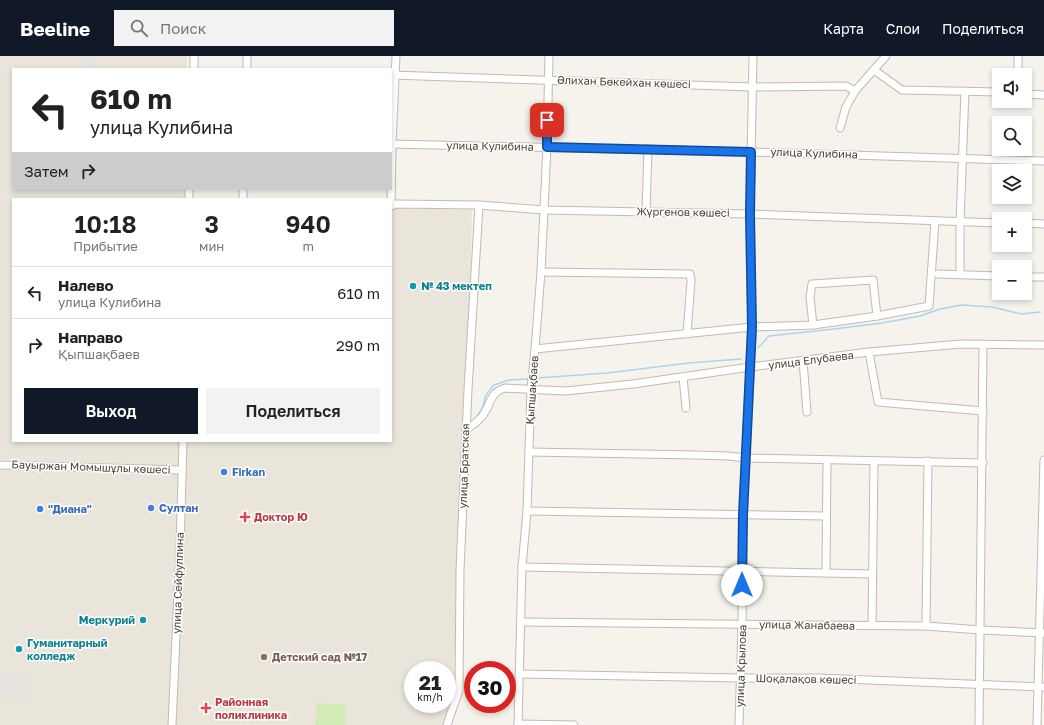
<!DOCTYPE html>
<html lang="ru">
<meta charset="utf-8">
<style>
body{margin:0;font-family:"Golos Text",sans-serif;background:#f2f2f2;color:#222;height:100vh;display:flex;flex-direction:column;font-size:15px;white-space:nowrap}
*{box-sizing:border-box;margin:0}
p{font-size:13px;color:#767676}
.icon{flex:none;width:22px;height:22px;fill:none;stroke:currentColor;stroke-width:2;stroke-linecap:round;stroke-linejoin:round}
.map{position:relative;flex:1;overflow:hidden}
.details{position:absolute;left:12px;top:142px;width:380px;height:244px;display:flex;flex-direction:column;background:#fff;border-radius:0px;box-shadow:0 2px 6px #0003}
.details>*{flex:none}
.guide{position:absolute;left:12px;top:12px;width:380px;height:122px;border-radius:0px;box-shadow:0 2px 6px #0003;background:#fff;color:#222;overflow:hidden}
.fabs{position:absolute;left:992px;top:12px;display:grid;gap:8px}
.fabs a{display:grid;place-items:center;width:40px;height:40px;border-radius:0px;background:#fff;box-shadow:0 2px 6px #0003;font-size:20px}
.speed{position:absolute;left:404px;top:605px;display:flex;gap:8px;font-size:20px;font-weight:700;text-align:center}
.speed>*{display:grid;place-content:center;width:52px;height:52px;border-radius:50%;background:#fff;box-shadow:0 2px 6px #0003;line-height:1}
.speed small{font-size:10px;font-weight:400}
.speed .limit{border:6px solid #d22;background:#fff;color:#111}
.pin{position:absolute;display:grid;place-items:center;width:34px;height:34px;color:#fff;margin:-17px;border-radius:8px;box-shadow:0 2px 6px #0006}
.me{position:absolute;width:44px;margin:-22px;rotate:0deg;stroke-linejoin:round;filter:drop-shadow(0 0 3px #0008)}
.turn{display:flex;align-items:center;gap:14px;height:84px;padding:0 12px;font-size:18px}
.turn .icon{width:52px;height:52px;stroke-width:2.5}
.turn b{display:block;font-size:28px;line-height:34px}
.then{display:flex;align-items:center;height:38px;padding:0 12px;background:#0003;gap:8px;font-size:15px}
.eta{display:flex;justify-content:space-evenly;align-items:center;height:68px;text-align:center}
.eta b{font-size:24px;font-weight:600;line-height:28px}
.cta{display:flex;gap:8px;margin-top:auto;padding:8px 12px}
.cta a{flex:1;height:46px;border-radius:0px;background:#111827;color:#fff;font-size:16px;font-weight:600;line-height:46px;text-align:center}
.cta a+a{background:#f2f2f2;color:#222}
ul{padding:0;list-style:none}
li{display:flex;align-items:center;gap:12px;height:52px;padding:0 12px;border-top:1px solid #e0e0e0}
li div{flex:1}
li b{display:block;font-size:15px}
li em{font-style:normal}
header{display:flex;align-items:center;gap:24px;box-sizing:border-box;height:56px;padding:0 20px;background:#111827;color:#fff}
header strong{font-size:19px}
nav{display:flex;gap:22px;margin-inline-start:auto;font-size:14px}
.search{width:280px;height:36px;background:#f2f2f2;display:flex;align-items:center;gap:10px;box-sizing:border-box;padding:0 14px;border-radius:0px;color:#767676;font-size:15px}
.map>svg:first-child{display:block}
.residential{fill:#eae5da;fill-rule:evenodd}
.green{fill:#d2eab5}
.parking{fill:#e5e3e0}
.lines{fill:none;stroke-linecap:round;stroke-linejoin:round}
.stream{stroke:#a9d4f2;stroke-width:1.5}
.minor-casing{stroke:#c2bbae;stroke-width:9}
.minor{stroke:#fff;stroke-width:7}
.route-casing{stroke:#114b97;stroke-width:10}
.route{stroke:#1a73e8;stroke-width:7}
.culture-dot{fill:#0f9aa8;stroke:#fff;stroke-width:1.5}
.shop-dot{fill:#3f7fe0;stroke:#fff;stroke-width:1.5}
.health-dot{fill:#e0444e;stroke:#fff;stroke-width:1.5}
.education-dot{fill:#8d6e63;stroke:#fff;stroke-width:1.5}
.labels{text-anchor:middle;stroke-width:3;stroke-linejoin:round;paint-order:stroke}
.street-label{font-size:11px;fill:#4b4439;stroke:#fff}
.culture-label{font-size:11px;font-weight:bold;fill:#0d838f;stroke:#fff;text-anchor:start}
.shop-label{font-size:11px;font-weight:bold;fill:#366cbe;stroke:#fff;text-anchor:start}
.health-label{font-size:11px;font-weight:bold;fill:#be3a42;stroke:#fff;text-anchor:start}
.education-label{font-size:11px;font-weight:bold;fill:#785e54;stroke:#fff;text-anchor:start}
</style>
<header>
<strong>Beeline</strong>
<div class="search"><svg class="icon" aria-label="search" viewBox="0 0 24 24"><circle cx="10" cy="10" r="6"/><path d="M15 15l6 6"/></svg>Поиск</div>
<nav><a>Карта</a><a>Слои</a><a>Поделиться</a></nav>
</header>
<div class="map">
<svg width="1044" height="669" viewBox="0 0 1044 669">
<rect width="100%" height="100%" fill="#f6f3ec"/>
<g class="residential">
<path d="M0,0H187V13H13V133H185L184,143H13V385H180V410L0,404Z"/>
<path d="M391,152L472,154L468,348L453,630L444,669H174L187,385H391ZM413,614H447V648H413Z"/>
<path d="M0,411L180,416L172,669H0Z"/>
</g>
<path class="green" d="M317,647L346,649L345,669H315Z"/>
<g class="parking">
<path d="M85,0H96L95,5L98,12L96,13H86L83,8V3Z"/>
<path d="M0,620L30,622L28,642L0,641Z"/>
</g>
<g class="lines">
<g class="stream">
<path d="M758,292L769,280L834,273L882,267L920,260L940,253L962,249L992,251L1021,258L1040,256"/>
<path d="M537,322L607,317L689,307L741,303"/>
<path d="M474,365L482,353L486,339L494,329L509,324L528,323"/>
</g>
<defs>
<g id="minor">
<path d="M247,0V13"/>
<path d="M194,13V0"/>
<path d="M874,14L902,34L999,36"/>
<path d="M391,19L752,31L846,30L855,35"/>
<path d="M1018,19V0"/>
<path d="M1025,38L1044,39"/>
<path d="M840,72L846,51L855,35L886,0"/>
<path d="M391,88L751,96L1044,105"/>
<path d="M189,143V133"/>
<path d="M243,143V133"/>
<path d="M391,150L396,148L479,149L544,154L750,158L999,167"/>
<path d="M391,150L392,88L396,0"/>
<path d="M646,155L648,93"/>
<path d="M1025,167L1044,168"/>
<path d="M541,216L690,218L691,225L687,278"/>
<path d="M938,218L999,220"/>
<path d="M960,218V166L965,35"/>
<path d="M1025,221H1044"/>
<path d="M813,269L810,241L812,228L873,224L877,260"/>
<path d="M535,293L752,271L813,269L877,260L929,250L935,165"/>
<path d="M869,296L878,346L983,355"/>
<path d="M803,305L807,356"/>
<path d="M683,321L686,352"/>
<path d="M466,374C473,369 481,364 485,356C492,345 490,337 505,332L565,335L633,328L750,311L869,296L961,288L1044,289"/>
<path d="M529,396L696,399L728,400L746,402L983,407"/>
<path d="M0,409L181,414"/>
<path d="M527,455L826,460"/>
<path d="M522,511L872,518"/>
<path d="M826,516L827,404"/>
<path d="M521,566L926,570L981,574L1044,577"/>
<path d="M872,570L874,405"/>
<path d="M926,570L928,405"/>
<path d="M519,618L741,622H819L1044,631"/>
<path d="M518,668L574,669"/>
<path d="M172,669L180,493L183,385"/>
<path d="M447,669L459,634L460,514L468,334L479,149"/>
<path d="M518,669L522,511L527,455L531,333L535,293L541,216L547,91L549,0"/>
<path d="M739,669L742,568L743,459L752,271L750,158L753,0"/>
<path d="M979,669L983,288"/>
<path d="M1037,669L1044,404"/>
</g>
</defs>
<use href="#minor" class="minor-casing"/>
<use href="#minor" class="minor"/>
</g>
<g class="lines">
<defs>
<path id="route" d="M547,64V91L751,96L750,158L752,271L743,459L742,529"/>
</defs>
<use href="#route" class="route-casing"/>
<use href="#route" class="route"/>
</g>
<g class="culture-dot">
<circle cx="413" cy="230" r="4"/>
<circle cx="143" cy="564" r="4"/>
<circle cx="19" cy="593" r="4"/>
</g>
<g class="shop-dot">
<circle cx="224" cy="416" r="4"/>
<circle cx="151" cy="452" r="4"/>
<circle cx="40" cy="453" r="4"/>
</g>
<g class="health-dot">
<path d="M243 455h4v4h4v4h-4v4h-4v-4h-4v-4h4z"/>
<path d="M204 646h4v4h4v4h-4v4h-4v-4h-4v-4h4z"/>
</g>
<circle class="education-dot" cx="264" cy="601" r="4"/>
<g class="labels">
<g class="street-label">
<text transform="translate(624 26) rotate(2)" y="4">Әлихан Бөкейхан көшесі</text>
<text transform="translate(490 90) rotate(1)" y="4">улица Кулибина</text>
<text transform="translate(814 97) rotate(2)" y="4">улица Кулибина</text>
<text transform="translate(683 156) rotate(1)" y="4">Жүргенов көшесі</text>
<text transform="translate(811 304) rotate(-7)" y="4">улица Елубаева</text>
<text transform="translate(532 334) rotate(-86)" y="4">Қыпшақбаев</text>
<text transform="translate(464 410) rotate(-88)" y="4">улица Братская</text>
<text transform="translate(91 411) rotate(2)" y="4">Бауыржан Момышұлы көшесі</text>
<text transform="translate(178 527) rotate(-88)" y="4">улица Сейфуллина</text>
<text transform="translate(807 569) rotate(1)" y="4">улица Жанабаева</text>
<text transform="translate(741 610) rotate(-88)" y="4">улица Крылова</text>
<text transform="translate(806 623) rotate(1)" y="4">Шоқалақов көшесі</text>
</g>
<g class="culture-label">
<text x="421" y="234">№ 43 мектеп</text>
<text x="135" y="568" text-anchor="end">Меркурий</text>
<text x="27" y="591">Гуманитарный<tspan x="27" dy="13">колледж</tspan></text>
</g>
<g class="shop-label">
<text x="232" y="420">Firkan</text>
<text x="159" y="456">Султан</text>
<text x="48" y="457">"Диана"</text>
</g>
<g class="health-label">
<text x="254" y="465">Доктор Ю</text>
<text x="215" y="650">Районная<tspan x="215" dy="13">поликлиника</tspan></text>
</g>
<g class="education-label">
<text x="272" y="605">Детский сад №17</text>
</g>
</g>
</svg>
<div class="fabs">
<a><svg class="icon" aria-label="sound" viewBox="0 0 24 24"><path d="M4 9h4l5-4v14l-5-4H4zM17 9q2 3 0 6"/></svg></a>
<a><svg class="icon" aria-label="search" viewBox="0 0 24 24"><circle cx="10" cy="10" r="6"/><path d="M15 15l6 6"/></svg></a>
<a><svg class="icon" aria-label="layers" viewBox="0 0 24 24"><path d="M12 4l9 5-9 5-9-5zM3 14l9 5 9-5"/></svg></a>
<a>+</a>
<a>−</a>
</div>
<div class="speed"><div>21<small>km/h</small></div><div class="limit">30</div></div>
<div class="pin" style="left:547px;top:64px;background:#d93025"><svg class="icon" aria-label="arrive" viewBox="0 0 24 24"><path d="M6 21V4h12l-3 4 3 4H6"/></svg></div>
<svg class="me" style="left:742px;top:529px" viewBox="-20 -20 40 40"><circle r="19" fill="#fff"/><path d="M0-13L10 11 0 6-10 11z" fill="#1a73e8"/></svg>
<div class="guide">
<div class="turn"><svg class="icon" aria-label="left" viewBox="0 0 24 24"><path d="M17 20v-9H6M10 6l-5 5 5 5"/></svg><div><b>610 m</b>улица Кулибина</div></div>
<div class="then">Затем<svg class="icon" aria-label="right" viewBox="0 0 24 24"><path d="M7 20v-9h11M14 6l5 5-5 5"/></svg></div>
</div>
<section class="details">
<div class="eta">
<div><b>10:18</b><p>Прибытие</p></div>
<div><b>3</b><p>мин</p></div>
<div><b>940</b><p>m</p></div>
</div>
<ul>
<li><svg class="icon" aria-label="left" viewBox="0 0 24 24"><path d="M17 20v-9H6M10 6l-5 5 5 5"/></svg><div><b>Налево</b><p>улица Кулибина</p></div><em>610 m</em></li>
<li><svg class="icon" aria-label="right" viewBox="0 0 24 24"><path d="M7 20v-9h11M14 6l5 5-5 5"/></svg><div><b>Направо</b><p>Қыпшақбаев</p></div><em>290 m</em></li>
</ul>
<div class="cta"><a>Выход</a><a>Поделиться</a></div>
</section>
</div>
